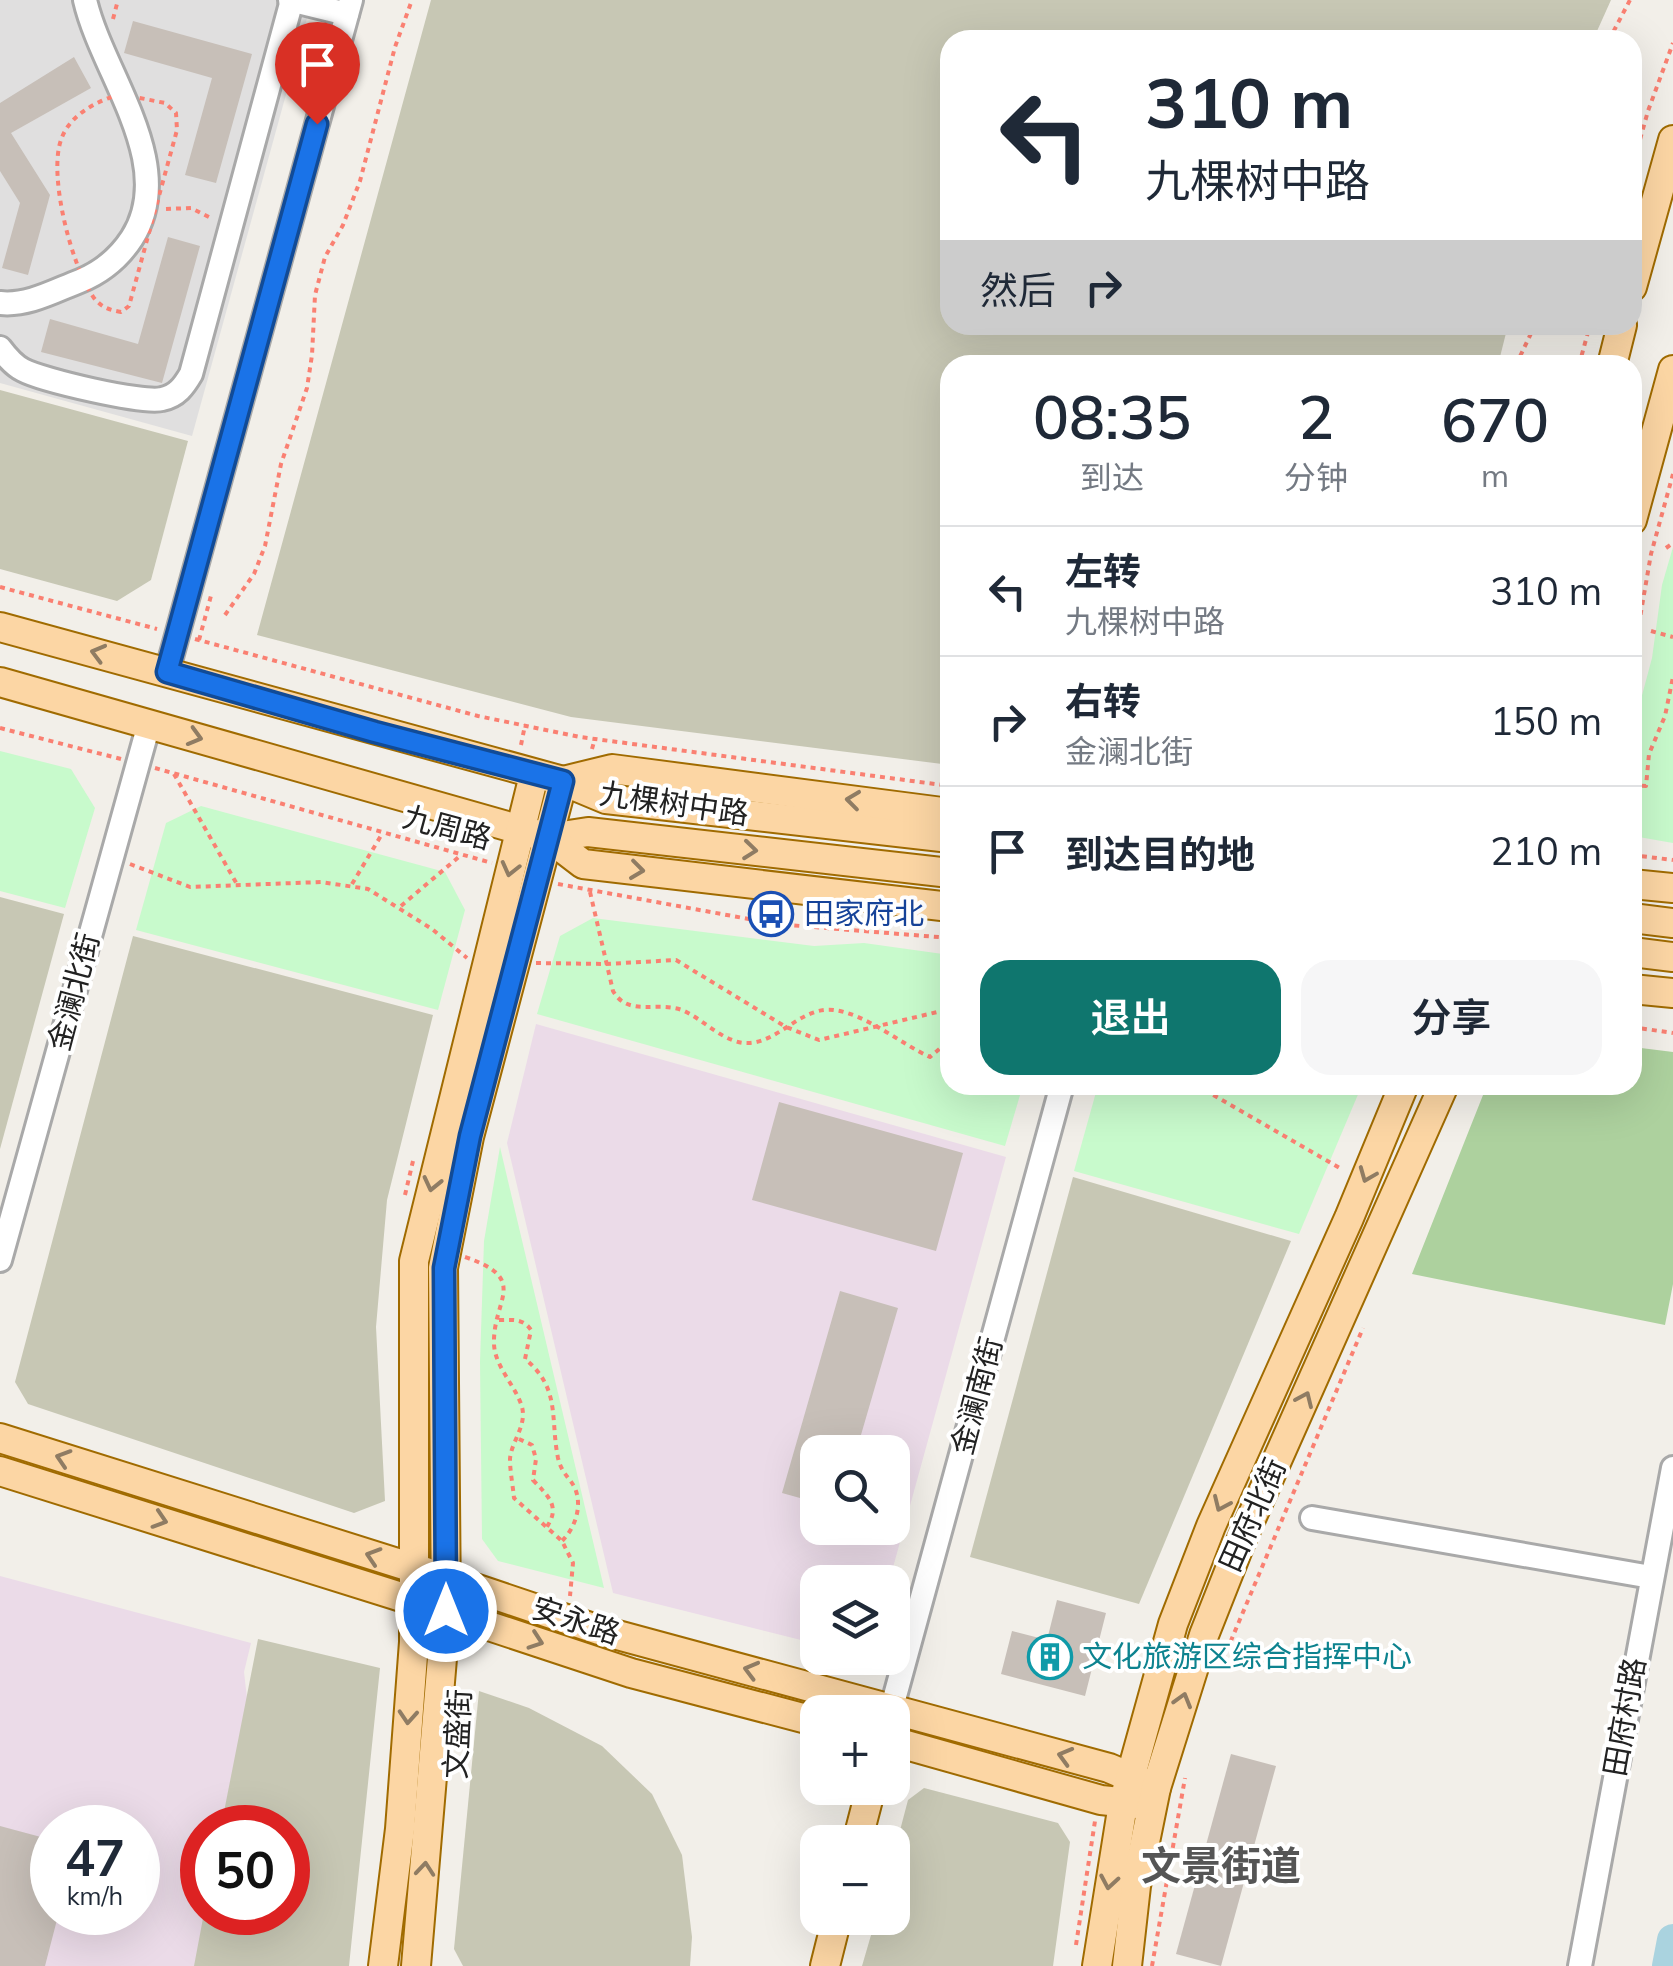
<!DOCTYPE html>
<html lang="zh">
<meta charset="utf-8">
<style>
body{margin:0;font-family:Mulish,"Noto Sans SC",sans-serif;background:#f6f6f7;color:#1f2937;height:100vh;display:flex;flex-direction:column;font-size:38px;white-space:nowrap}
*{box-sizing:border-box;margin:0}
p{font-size:32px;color:#747a83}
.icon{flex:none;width:55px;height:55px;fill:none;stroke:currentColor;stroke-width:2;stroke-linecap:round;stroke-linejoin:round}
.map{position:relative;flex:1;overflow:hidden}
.side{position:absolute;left:940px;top:355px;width:702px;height:740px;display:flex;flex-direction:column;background:#fff;border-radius:30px;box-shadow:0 10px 40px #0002}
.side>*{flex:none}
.guide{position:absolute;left:940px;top:30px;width:702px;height:305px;border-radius:30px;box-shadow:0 10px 40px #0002;background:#fff;color:#1f2937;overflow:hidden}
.buttons{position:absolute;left:800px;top:1435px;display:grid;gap:20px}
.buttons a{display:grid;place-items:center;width:110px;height:110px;border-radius:20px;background:#fff;box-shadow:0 10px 40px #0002;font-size:50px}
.speed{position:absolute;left:30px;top:1805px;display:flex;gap:20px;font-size:50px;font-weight:700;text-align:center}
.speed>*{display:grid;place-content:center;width:130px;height:130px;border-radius:50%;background:#fff;box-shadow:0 10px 40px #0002;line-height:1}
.speed small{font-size:25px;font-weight:400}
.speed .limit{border:15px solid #d22;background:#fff;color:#111}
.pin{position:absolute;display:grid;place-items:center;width:85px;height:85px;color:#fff;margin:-102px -42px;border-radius:50% 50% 50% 0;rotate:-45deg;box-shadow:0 0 10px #0007}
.pin .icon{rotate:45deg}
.me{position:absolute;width:110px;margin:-55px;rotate:0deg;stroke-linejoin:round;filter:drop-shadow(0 0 8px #0008)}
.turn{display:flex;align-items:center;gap:35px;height:210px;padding:0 40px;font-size:45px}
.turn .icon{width:130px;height:130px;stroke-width:2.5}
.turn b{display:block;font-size:70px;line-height:85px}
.then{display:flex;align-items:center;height:95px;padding:0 40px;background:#0003;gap:20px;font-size:38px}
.eta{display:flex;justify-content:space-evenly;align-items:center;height:170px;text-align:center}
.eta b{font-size:60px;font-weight:600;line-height:70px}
.action{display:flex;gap:20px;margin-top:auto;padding:20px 40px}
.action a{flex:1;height:115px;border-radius:30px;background:#0f766e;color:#fff;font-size:40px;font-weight:600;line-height:115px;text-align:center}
.action a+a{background:#f6f6f7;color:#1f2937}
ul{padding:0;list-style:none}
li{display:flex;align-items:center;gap:30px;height:130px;padding:0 40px;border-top:2px solid #e0e1e3}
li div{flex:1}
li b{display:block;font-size:38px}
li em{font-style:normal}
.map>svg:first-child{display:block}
.residential{fill:#e0dfdf}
.industrial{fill:#ebdbe8;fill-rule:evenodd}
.construction{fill:#c7c7b4}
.forest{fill:#add19e}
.park{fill:#c8facc}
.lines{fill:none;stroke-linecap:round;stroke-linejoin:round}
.river{stroke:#aad3df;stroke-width:32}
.building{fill:#c7bfb8}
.minor-casing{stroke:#a9a9a9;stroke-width:28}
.major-casing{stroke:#a06b00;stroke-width:32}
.path{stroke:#fa8072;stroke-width:4;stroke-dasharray:5 5;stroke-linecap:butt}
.minor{stroke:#fff;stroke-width:22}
.major{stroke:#fcd6a4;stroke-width:28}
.oneway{stroke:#8f7c63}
.route-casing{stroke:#114b97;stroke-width:25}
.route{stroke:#1a73e8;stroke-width:18}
.labels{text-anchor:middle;stroke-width:8;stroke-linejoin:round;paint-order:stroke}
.street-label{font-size:30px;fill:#222;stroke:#fff}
.transit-label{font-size:30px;fill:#164399;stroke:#fff;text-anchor:start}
.culture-label{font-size:30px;fill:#0d838f;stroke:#fff;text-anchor:start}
.district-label{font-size:40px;font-weight:bold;fill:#555;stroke:#fff}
</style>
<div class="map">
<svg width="1673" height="1966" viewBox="0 0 1673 1966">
<rect width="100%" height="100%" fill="#f2efe9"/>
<path class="residential" d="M0,0H312L192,436L0,383Z"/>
<g class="industrial">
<path d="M536,1024L1006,1157L889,1582H818L817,1644L613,1593L507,1143ZM818,1452H892V1528H818Z"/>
<path d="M0,1576L251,1643L244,1672L251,1733L229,1827L202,1828V1912L210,1913L197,1966H0ZM52,1828H138V1912H52Z"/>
</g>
<g class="construction">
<path d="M431,0H1611L1593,40H950V325H1508L1498,365H950V765L571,717L257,635Z"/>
<path d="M0,390L188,441L151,580L117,601L0,569Z"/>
<path d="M0,897L64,914L0,1149Z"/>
<path d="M133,936L433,1015L387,1200L376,1327L385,1501L354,1513L28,1404L15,1382Z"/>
<path d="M1073,1177L1291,1241L1139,1604L970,1557Z"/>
<path d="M258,1639L380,1668L349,1966H194L204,1913L288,1912V1828L221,1827Z"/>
<path d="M479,1691L529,1708L602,1746L652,1794L682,1855L692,1937L690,1966H463L454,1949Z"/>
<path d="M924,1788L1058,1823L1070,1842L1053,1966H862L876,1918H892L893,1857L908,1800Z"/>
</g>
<path class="forest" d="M1633,1047L1673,1052V1284L1665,1325L1412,1274L1487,1085H1632Z"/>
<g class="park">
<path d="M1673,547V843L1633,836V729L1652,658L1662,585Z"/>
<path d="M0,751L71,769L95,808L65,908L0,891Z"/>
<path d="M201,806L445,872L465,910L438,1010L136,930L166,823Z"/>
<path d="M593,918L814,946L864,943L950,955V1085H1023L1005,1146L537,1014L560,936Z"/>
<path d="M1098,1085H1362L1299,1234L1074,1171Z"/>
<path d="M500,1147L604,1588L498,1561L482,1539L480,1362L484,1241Z"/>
</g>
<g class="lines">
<path class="river" d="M1668,1966L1673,1940"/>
</g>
<g class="building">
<path d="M133,21L252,54L216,183L185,175L212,78L124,53Z"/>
<path d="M74,57L91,88L11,133L50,195L28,275L2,268L20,203L0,171V103Z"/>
<path d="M168,237L200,246L162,383L41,352L50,319L138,344Z"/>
<path d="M779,1102L963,1153L936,1251L752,1200Z"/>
<path d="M840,1291L898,1308L856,1452H818V1503L782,1493Z"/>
<path d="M1057,1600L1106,1613L1085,1696L1001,1674L1012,1631L1047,1640Z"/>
<path d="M1231,1754L1276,1766L1221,1966L1176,1954Z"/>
<path d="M0,1826L52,1840V1912H59L45,1966H0Z"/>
</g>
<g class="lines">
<defs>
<g id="minor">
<path d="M290,0L347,14"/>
<path d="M0,303C28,306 54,291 80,281C102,272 119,258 132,238C179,164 102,74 85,0"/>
<path d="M0,348C6,356 13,365 23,370C42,380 143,404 162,399C177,396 184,386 191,374L292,0"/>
<path d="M167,672L351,0"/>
<path d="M0,1260L149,724"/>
<path d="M1312,1518L1651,1577"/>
<path d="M892,1707L1062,1085"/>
<path d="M1580,1966L1673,1468"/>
</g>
<g id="major">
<path d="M1632,287L1673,140"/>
<path d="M1612,365L1622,325"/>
<path d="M1632,520L1673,370"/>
<path d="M0,627L563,781L606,799L950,838"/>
<path d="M0,682L549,838L588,832L950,873"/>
<path d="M563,781L612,769L950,813"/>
<path d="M549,838L583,864L950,907"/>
<path d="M1632,884L1673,888"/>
<path d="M1632,918L1673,923"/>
<path d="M1632,952L1673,957"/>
<path d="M1632,989L1673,993"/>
<path d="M0,1438L445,1578L599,1630L1109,1768L1156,1788"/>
<path d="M0,1471L395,1595L631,1673L818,1722"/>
<path d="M892,1741L1101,1800L1138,1804"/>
<path d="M857,1842L871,1788"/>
<path d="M383,1966L400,1829L414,1642V1261L534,775"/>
<path d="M416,1966L446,1611L443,1268L469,1137L563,781"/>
<path d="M825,1966L837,1918"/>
<path d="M1097,1966L1123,1804L1173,1624L1211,1526L1349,1218L1404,1085"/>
<path d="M1127,1966L1136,1886L1156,1788L1204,1635L1242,1539L1444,1085"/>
</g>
</defs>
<use href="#minor" class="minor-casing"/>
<use href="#major" class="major-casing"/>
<g class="path">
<path d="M113,19L118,0"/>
<path d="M1609,40L1630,0"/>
<path d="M120,94L165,103L176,113L177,130L129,306L121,312C110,310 102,308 94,298C72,268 48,176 61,140C69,115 97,101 120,94Z"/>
<path d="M1632,168L1648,111L1673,43"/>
<path d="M166,209L191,208L213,219"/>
<path d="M1516,365L1535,325"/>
<path d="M1579,365L1590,325"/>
<path d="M1666,548L1673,543"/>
<path d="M0,587L157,629"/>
<path d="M225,615L254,574L265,546L281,464L307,388L312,355L315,295L325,257L343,225L360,181L395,47L412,0"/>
<path d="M1651,631L1673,637"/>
<path d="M195,639L478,716L580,737L950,786"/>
<path d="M199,640L212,592"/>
<path d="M1632,664L1651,554L1673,474"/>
<path d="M0,728L121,759"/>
<path d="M521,745L525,725"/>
<path d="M592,749L595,738"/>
<path d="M155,768L492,863"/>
<path d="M174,774L238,886"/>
<path d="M1632,785L1646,786L1649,754L1665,716L1673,677"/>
<path d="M1632,804V806"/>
<path d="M1632,855L1673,860"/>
<path d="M130,864L190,887L321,882L368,889L432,929L467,958"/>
<path d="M352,884L382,834"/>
<path d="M558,884L776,924L950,938"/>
<path d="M590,892L613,991C628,1017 656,1001 682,1010C704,1019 725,1045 750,1043C780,1041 802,1006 834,1010C866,1014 901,1044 930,1057L950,1040"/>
<path d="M401,906L461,855"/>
<path d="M536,963L606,964L676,960L786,1027L819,1040L950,1009"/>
<path d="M1632,1027L1673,1033"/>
<path d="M1136,1085L1197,1087"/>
<path d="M1196,1085L1343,1170"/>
<path d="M405,1195L413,1161"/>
<path d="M465,1257C530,1279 493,1299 494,1343C494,1366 516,1386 522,1407C527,1426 511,1442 510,1459C510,1472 513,1486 514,1498L562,1541L573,1563L570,1596"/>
<path d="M499,1320C512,1320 523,1318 531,1330L525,1359C561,1388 550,1419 558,1458C562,1475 572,1479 576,1491C582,1509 574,1529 562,1541"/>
<path d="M519,1439L532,1445L536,1459L533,1480C549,1497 561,1507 546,1528"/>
<path d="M1219,1669L1363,1328"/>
<path d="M1076,1945L1095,1821"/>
<path d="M1152,1966L1185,1778"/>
</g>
<use href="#minor" class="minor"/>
<use href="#major" class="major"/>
</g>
<defs><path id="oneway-chevron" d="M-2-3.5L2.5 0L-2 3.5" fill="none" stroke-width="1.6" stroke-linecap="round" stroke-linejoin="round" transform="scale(2.5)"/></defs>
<g class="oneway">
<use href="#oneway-chevron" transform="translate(98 653) rotate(-165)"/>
<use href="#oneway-chevron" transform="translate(195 737) rotate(16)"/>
<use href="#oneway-chevron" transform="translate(853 800) rotate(-173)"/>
<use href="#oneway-chevron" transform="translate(750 850) rotate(6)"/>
<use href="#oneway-chevron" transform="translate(510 869) rotate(104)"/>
<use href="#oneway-chevron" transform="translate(637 870) rotate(7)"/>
<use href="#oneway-chevron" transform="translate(1367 1175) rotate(112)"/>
<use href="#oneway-chevron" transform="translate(432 1184) rotate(103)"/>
<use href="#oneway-chevron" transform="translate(1305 1399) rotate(-66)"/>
<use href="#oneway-chevron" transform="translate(63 1458) rotate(-162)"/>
<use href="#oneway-chevron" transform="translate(1221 1504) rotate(114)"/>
<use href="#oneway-chevron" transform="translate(160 1520) rotate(18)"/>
<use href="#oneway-chevron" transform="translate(373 1556) rotate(-162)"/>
<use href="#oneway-chevron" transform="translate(536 1641) rotate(19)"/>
<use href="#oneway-chevron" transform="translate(751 1670) rotate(-165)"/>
<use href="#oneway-chevron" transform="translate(1183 1700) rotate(-74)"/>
<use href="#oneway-chevron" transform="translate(408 1717) rotate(94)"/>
<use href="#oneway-chevron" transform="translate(1065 1756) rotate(-164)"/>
<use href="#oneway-chevron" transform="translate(425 1869) rotate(-85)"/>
<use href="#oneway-chevron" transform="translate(1109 1882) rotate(100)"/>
</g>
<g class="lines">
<defs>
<path id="route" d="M317,124L167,672L375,732L563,781L470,1136L444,1268L446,1611"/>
</defs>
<use href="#route" class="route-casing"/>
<use href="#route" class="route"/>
</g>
<defs>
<symbol id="bus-ring" viewBox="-11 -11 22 22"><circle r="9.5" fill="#fff" stroke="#1a4fb4" stroke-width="1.5"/><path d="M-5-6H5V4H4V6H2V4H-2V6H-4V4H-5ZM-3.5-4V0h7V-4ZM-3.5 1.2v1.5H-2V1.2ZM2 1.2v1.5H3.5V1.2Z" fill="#1a4fb4"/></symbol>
<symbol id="building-ring" viewBox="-11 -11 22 22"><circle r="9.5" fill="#fff" stroke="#0f9aa8" stroke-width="1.5"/><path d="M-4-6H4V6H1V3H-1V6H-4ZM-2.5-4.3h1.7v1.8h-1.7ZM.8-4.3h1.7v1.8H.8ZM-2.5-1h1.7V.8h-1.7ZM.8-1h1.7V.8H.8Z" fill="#0f9aa8"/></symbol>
</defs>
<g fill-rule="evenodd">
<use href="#bus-ring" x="746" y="889" width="50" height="50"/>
<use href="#building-ring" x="1025" y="1632" width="50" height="50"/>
</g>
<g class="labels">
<g class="street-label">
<text transform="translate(674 804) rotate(8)" y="10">九棵树中路</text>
<text transform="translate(447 828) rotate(15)" y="10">九周路</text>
<text transform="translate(74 992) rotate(-75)" y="10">金澜北街</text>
<text transform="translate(977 1396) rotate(-75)" y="10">金澜南街</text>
<text transform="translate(1253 1515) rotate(-66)" y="10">田府北街</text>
<text transform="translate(576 1621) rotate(18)" y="10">安永路</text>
<text transform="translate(1625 1717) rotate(-80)" y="10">田府村路</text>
<text transform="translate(458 1734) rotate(-87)" y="10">文盛街</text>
</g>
<g class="transit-label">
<text x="804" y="924">田家府北</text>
</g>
<g class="culture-label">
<text x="1082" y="1667">文化旅游区综合指挥中心</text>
</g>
<g class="district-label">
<text x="1221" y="1880">文景街道</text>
</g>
</g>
</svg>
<div class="buttons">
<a><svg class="icon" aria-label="search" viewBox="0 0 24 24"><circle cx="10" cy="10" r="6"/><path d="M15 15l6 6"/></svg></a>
<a><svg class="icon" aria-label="layers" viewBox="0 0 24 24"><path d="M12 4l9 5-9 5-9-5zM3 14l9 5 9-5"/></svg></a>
<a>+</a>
<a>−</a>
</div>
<div class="speed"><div>47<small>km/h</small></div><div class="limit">50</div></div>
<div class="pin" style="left:317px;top:124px;background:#d93025"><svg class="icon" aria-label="arrive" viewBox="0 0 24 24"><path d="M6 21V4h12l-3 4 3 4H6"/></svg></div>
<svg class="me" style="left:446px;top:1611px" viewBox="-20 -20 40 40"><circle r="17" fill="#1a73e8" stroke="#fff" stroke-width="3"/><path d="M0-11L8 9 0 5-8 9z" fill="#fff"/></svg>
<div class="guide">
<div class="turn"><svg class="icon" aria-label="left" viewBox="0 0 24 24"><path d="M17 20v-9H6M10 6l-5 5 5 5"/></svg><div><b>310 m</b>九棵树中路</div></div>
<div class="then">然后<svg class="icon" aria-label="right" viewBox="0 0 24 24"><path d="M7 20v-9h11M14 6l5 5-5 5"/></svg></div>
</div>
<section class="side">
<div class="eta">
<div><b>08:35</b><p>到达</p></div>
<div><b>2</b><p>分钟</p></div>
<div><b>670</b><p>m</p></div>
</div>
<ul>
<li><svg class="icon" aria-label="left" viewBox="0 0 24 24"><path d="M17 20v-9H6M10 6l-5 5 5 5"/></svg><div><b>左转</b><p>九棵树中路</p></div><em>310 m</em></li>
<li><svg class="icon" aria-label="right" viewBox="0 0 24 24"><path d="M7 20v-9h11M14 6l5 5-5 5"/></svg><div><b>右转</b><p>金澜北街</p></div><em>150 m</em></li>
<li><svg class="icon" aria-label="arrive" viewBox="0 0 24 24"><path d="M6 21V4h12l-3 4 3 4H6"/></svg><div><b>到达目的地</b></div><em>210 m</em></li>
</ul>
<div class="action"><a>退出</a><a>分享</a></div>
</section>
</div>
